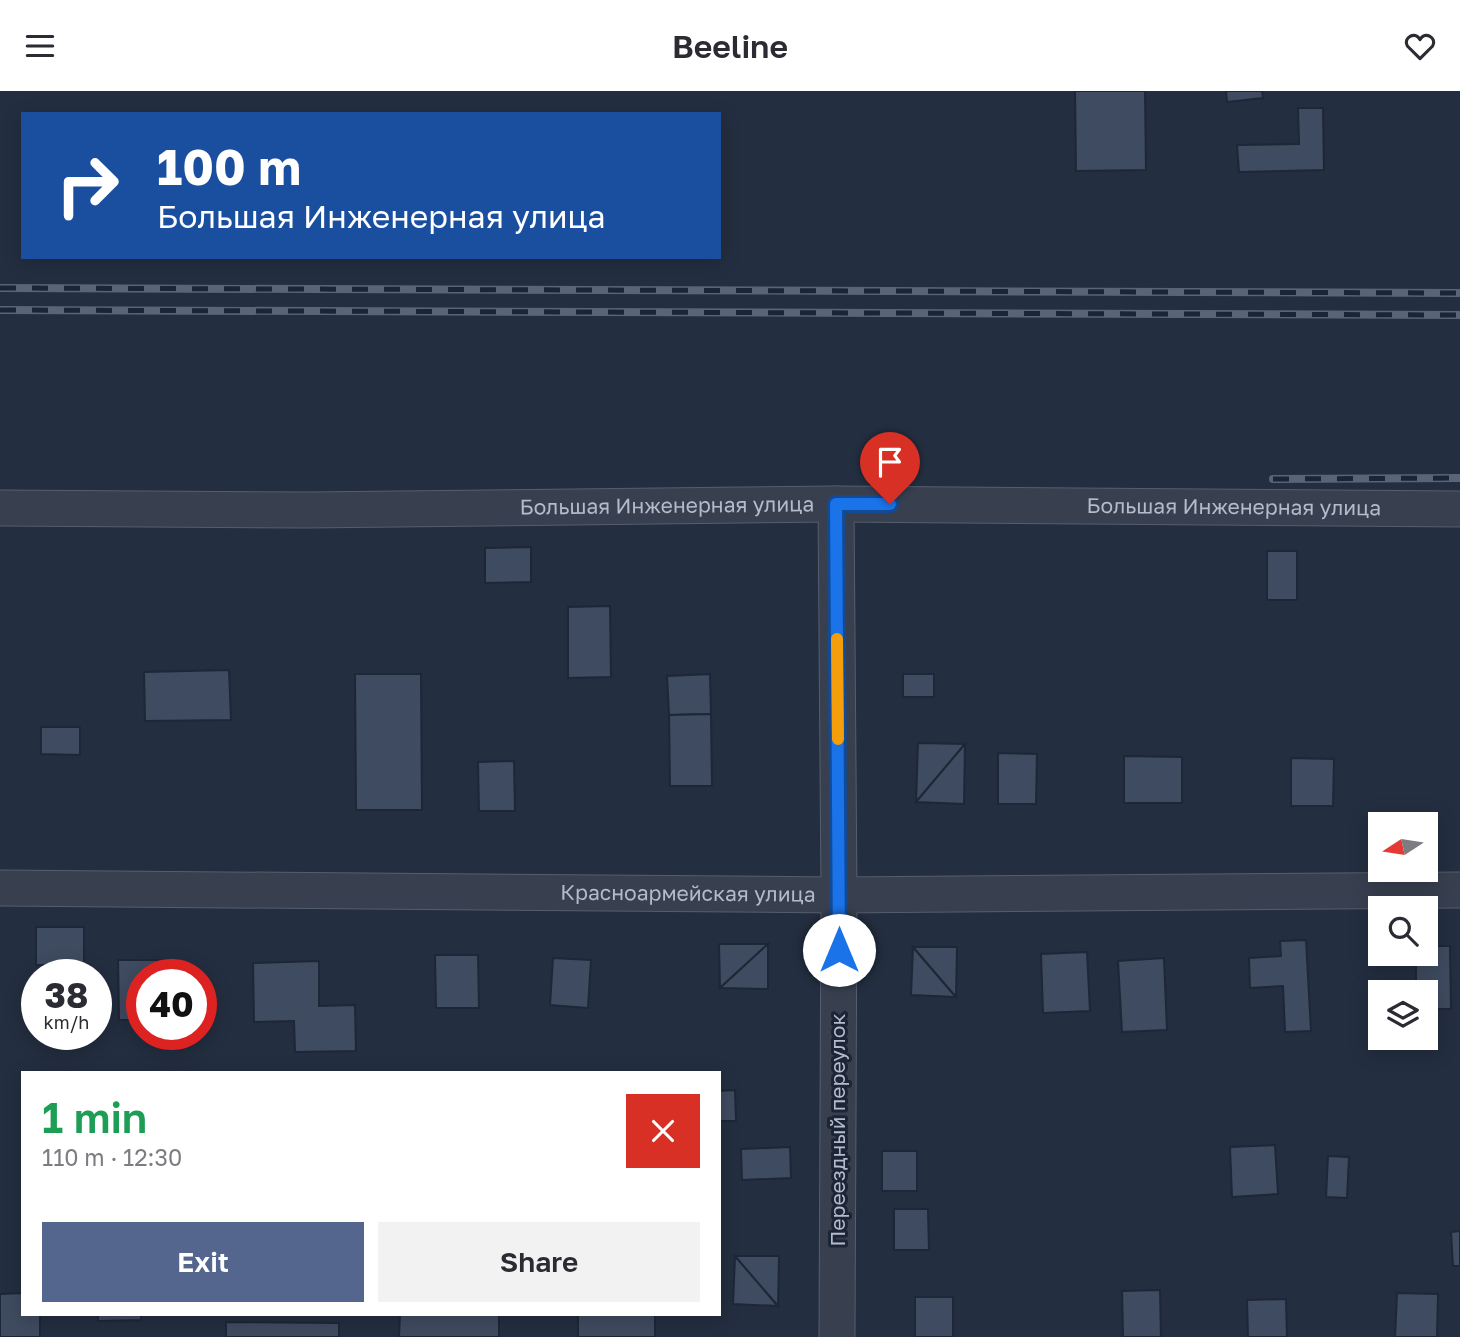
<!DOCTYPE html>
<meta charset="utf-8">
<style>
body{margin:0;font-family:"Golos Text",sans-serif;background:#f2f2f3;color:#2b2b33;height:100vh;display:flex;flex-direction:column;font-size:26px;white-space:nowrap}
*{box-sizing:border-box;margin:0}
p{font-size:23px;color:#7c7c81}
.icon{flex:none;width:38px;height:38px;fill:none;stroke:currentColor;stroke-width:2;stroke-linecap:round;stroke-linejoin:round}
.map{position:relative;flex:1;overflow:hidden}
.sheet{position:absolute;left:21px;top:980px;width:700px;height:245px;display:flex;flex-direction:column;background:#fff;border-radius:0px;box-shadow:0 4px 18px #0003}
.sheet>*{flex:none}
.guide{position:absolute;left:21px;top:21px;width:700px;height:147px;border-radius:0px;box-shadow:0 4px 18px #0003;background:#1a4fa0;color:#fff;overflow:hidden}
.needle{width:46px;rotate:258deg}
.fabs{position:absolute;left:1368px;top:721px;display:grid;gap:14px}
.fabs a{display:grid;place-items:center;width:70px;height:70px;border-radius:0px;background:#fff;box-shadow:0 4px 18px #0003;font-size:35px}
.speed{position:absolute;left:21px;top:868px;display:flex;gap:14px;font-size:35px;font-weight:700;text-align:center}
.speed>*{display:grid;place-content:center;width:91px;height:91px;border-radius:50%;background:#fff;box-shadow:0 4px 18px #0003;line-height:1}
.speed small{font-size:18px;font-weight:400}
.speed .limit{border:10px solid #d22;background:#fff;color:#111}
.pin{position:absolute;display:grid;place-items:center;width:60px;height:60px;color:#fff;margin:-72px -30px;border-radius:50% 50% 50% 0;rotate:-45deg;box-shadow:0 0 7px #0007}
.pin .icon{rotate:45deg}
.me{position:absolute;width:77px;margin:-38px;rotate:0deg;stroke-linejoin:round;filter:drop-shadow(0 0 5px #0008)}
.turn{display:flex;align-items:center;gap:24px;height:147px;padding:0 21px;font-size:32px}
.turn .icon{width:91px;height:91px;stroke-width:2.5}
.turn b{display:block;font-size:49px;line-height:60px}
.round{display:grid;place-items:center;flex:none;width:74px;height:74px;border-radius:0px;background:#f2f2f3}
.head{display:flex;align-items:center;justify-content:space-between;height:119px;padding:0 21px}
h1{font-size:42px;font-weight:600;line-height:52px;color:#1e9e55}
.button{display:flex;gap:14px;margin-top:auto;padding:14px 21px}
.button a{flex:1;height:80px;border-radius:0px;background:#54668e;color:#fff;font-size:28px;font-weight:600;line-height:80px;text-align:center}
.button a+a{background:#f2f2f3;color:#2b2b33}
header{display:flex;justify-content:space-between;align-items:center;height:91px;padding:0 21px;background:#fff;font-size:32px;font-weight:600}
.map>svg:first-child{display:block}
.building{fill:#3f4b60;stroke:#1e2737;stroke-width:2}
.lines{fill:none;stroke-linecap:round;stroke-linejoin:round}
.minor-casing{stroke:#555e6e;stroke-width:37}
.minor{stroke:#384050;stroke-width:35}
.rail-casing{stroke:#596477;stroke-width:8}
.rail{stroke:#1c2535;stroke-width:5;stroke-dasharray:16;stroke-linecap:butt}
.route-casing{stroke:#114b97;stroke-width:18}
.route{stroke:#1a73e8;stroke-width:12}
.slow{stroke:#f59e0b;stroke-width:12}
.labels{text-anchor:middle;stroke-width:6;stroke-linejoin:round;paint-order:stroke}
.street-label{font-size:21px;fill:#b4bbcb;stroke:#1c2535}
</style>
<header><svg class="icon" aria-label="menu" viewBox="0 0 24 24"><path d="M4 6h16M4 12h16M4 18h16"/></svg>Beeline<svg class="icon" aria-label="heart" viewBox="0 0 24 24"><path d="M12 20l-8-8c-3-5 5-10 8-4 3-6 11-1 8 4z"/></svg></header>
<div class="map">
<svg width="1460" height="1246" viewBox="0 0 1460 1246">
<rect width="100%" height="100%" fill="#232e40"/>
<g class="building">
<path d="M1075,0H1145L1146,79L1076,80Z"/>
<path d="M1226,0H1262L1263,7L1227,11Z"/>
<path d="M1298,17H1323L1324,79L1239,81L1237,54L1299,53Z"/>
<path d="M531,456V491L485,492V457Z"/>
<rect x="1267" y="460" width="30" height="49"/>
<path d="M610,515L611,586L568,587V516Z"/>
<path d="M229,579L231,629L145,630L144,581Z"/>
<path d="M355,583H421L422,719H356Z"/>
<path d="M710,583L711,623L669,624L667,585Z"/>
<rect x="903" y="583" width="31" height="23"/>
<path d="M711,623L712,695H670L669,624Z"/>
<path d="M41,636H80V664L41,663Z"/>
<path d="M918,652L965,653L916,711Z"/>
<path d="M965,653L964,713L916,711Z"/>
<path d="M998,662L1037,663L1036,713H998Z"/>
<path d="M1124,665L1182,666V712H1124Z"/>
<path d="M1291,667L1334,668L1333,715H1291Z"/>
<path d="M514,670L515,720H479L478,671Z"/>
<rect x="36" y="836" width="48" height="38"/>
<path d="M1306,849L1311,940L1285,941L1283,895L1250,897L1249,867L1281,865L1280,850Z"/>
<path d="M719,853H768L720,897Z"/>
<path d="M768,853V898L720,897Z"/>
<path d="M1426,855H1450L1451,918H1426V901H1416V863H1426Z"/>
<path d="M913,856L956,906L911,904Z"/>
<path d="M913,856H957L956,906Z"/>
<path d="M1087,861L1090,920L1043,922L1041,863Z"/>
<path d="M435,864H478L479,917H436Z"/>
<path d="M553,867L591,869L588,917L550,914Z"/>
<path d="M1164,867L1167,939L1122,941L1118,870Z"/>
<path d="M118,869H172V884H142V929H119Z"/>
<path d="M319,870V915L355,914L356,960L295,961L294,930L254,931L253,872Z"/>
<path d="M735,999L736,1030H719V1000Z"/>
<path d="M1275,1054L1278,1103L1232,1106L1230,1056Z"/>
<path d="M790,1056L791,1087L742,1089L741,1058Z"/>
<rect x="882" y="1060" width="35" height="40"/>
<path d="M1328,1065L1349,1066L1347,1107L1326,1106Z"/>
<path d="M894,1118H928L929,1159H894Z"/>
<path d="M1460,1140V1175H1453L1451,1141Z"/>
<path d="M735,1165L778,1215L733,1213Z"/>
<path d="M735,1165H779L778,1215Z"/>
<path d="M1160,1199L1161,1246H1123L1122,1200Z"/>
<path d="M23,1202V1223H40V1246H0V1203Z"/>
<path d="M1397,1202L1438,1203L1437,1246H1395Z"/>
<rect x="915" y="1206" width="38" height="40"/>
<path d="M1286,1208L1287,1246H1248L1247,1209Z"/>
<path d="M98,1223H141V1229L98,1230Z"/>
<path d="M400,1223H499V1246H399Z"/>
<rect x="578" y="1223" width="77" height="23"/>
<path d="M226,1231L339,1232V1246H226Z"/>
</g>
<g class="lines">
<defs>
<g id="minor">
<path d="M836,413L839,804L837,1246"/>
<path id="s1" d="M0,417L308,419L836,413L1460,418"/>
<path id="s2" d="M0,797L839,804L1460,799"/>
</g>
</defs>
<use href="#minor" class="minor-casing"/>
<use href="#minor" class="minor"/>
<defs>
<g id="rail">
<path d="M0,197L1460,202"/>
<path d="M0,219L1460,224"/>
<path d="M1273,388L1460,387"/>
</g>
</defs>
<use href="#rail" class="rail-casing"/>
<use href="#rail" class="rail"/>
</g>
<g class="lines">
<defs>
<path id="route" d="M839,859L836,413H890"/>
</defs>
<use href="#route" class="route-casing"/>
<use href="#route" class="route"/>
<path class="slow" d="M837,548L838,648"/>
</g>
<g class="labels">
<g class="street-label">
<text dy="7" stroke="none"><textPath href="#s1" startOffset="667">Большая Инженерная улица</textPath></text>
<text dy="7" stroke="none"><textPath href="#s1" startOffset="1234">Большая Инженерная улица</textPath></text>
<text dy="7" stroke="none"><textPath href="#s2" startOffset="688">Красноармейская улица</textPath></text>
<text transform="translate(838 1039) rotate(-90)" y="7">Переездный переулок</text>
</g>
</g>
</svg>
<div class="fabs">
<a><svg class="needle" viewBox="-14 -14 28 28"><path d="M0-13l5 13h-10z" fill="#e53935"/><path d="M0 13l5-13h-10z" fill="#7c7c81"/></svg></a>
<a><svg class="icon" aria-label="search" viewBox="0 0 24 24"><circle cx="10" cy="10" r="6"/><path d="M15 15l6 6"/></svg></a>
<a><svg class="icon" aria-label="layers" viewBox="0 0 24 24"><path d="M12 4l9 5-9 5-9-5zM3 14l9 5 9-5"/></svg></a>
</div>
<div class="speed"><div>38<small>km/h</small></div><div class="limit">40</div></div>
<div class="pin" style="left:890px;top:413px;background:#d93025"><svg class="icon" aria-label="arrive" viewBox="0 0 24 24"><path d="M6 21V4h12l-3 4 3 4H6"/></svg></div>
<svg class="me" style="left:839px;top:859px" viewBox="-20 -20 40 40"><circle r="19" fill="#fff"/><path d="M0-13L10 11 0 6-10 11z" fill="#1a73e8"/></svg>
<div class="guide">
<div class="turn"><svg class="icon" aria-label="right" viewBox="0 0 24 24"><path d="M7 20v-9h11M14 6l5 5-5 5"/></svg><div><b>100 m</b>Большая Инженерная улица</div></div>
</div>
<section class="sheet">
<div class="head"><div><h1>1 min</h1><p>110 m · 12:30</p></div><a class="round" style="background:#d93025;color:#fff"><svg class="icon" aria-label="close" viewBox="0 0 24 24"><path d="M6 6l12 12M18 6L6 18"/></svg></a></div>
<div class="button"><a>Exit</a><a>Share</a></div>
</section>
</div>
